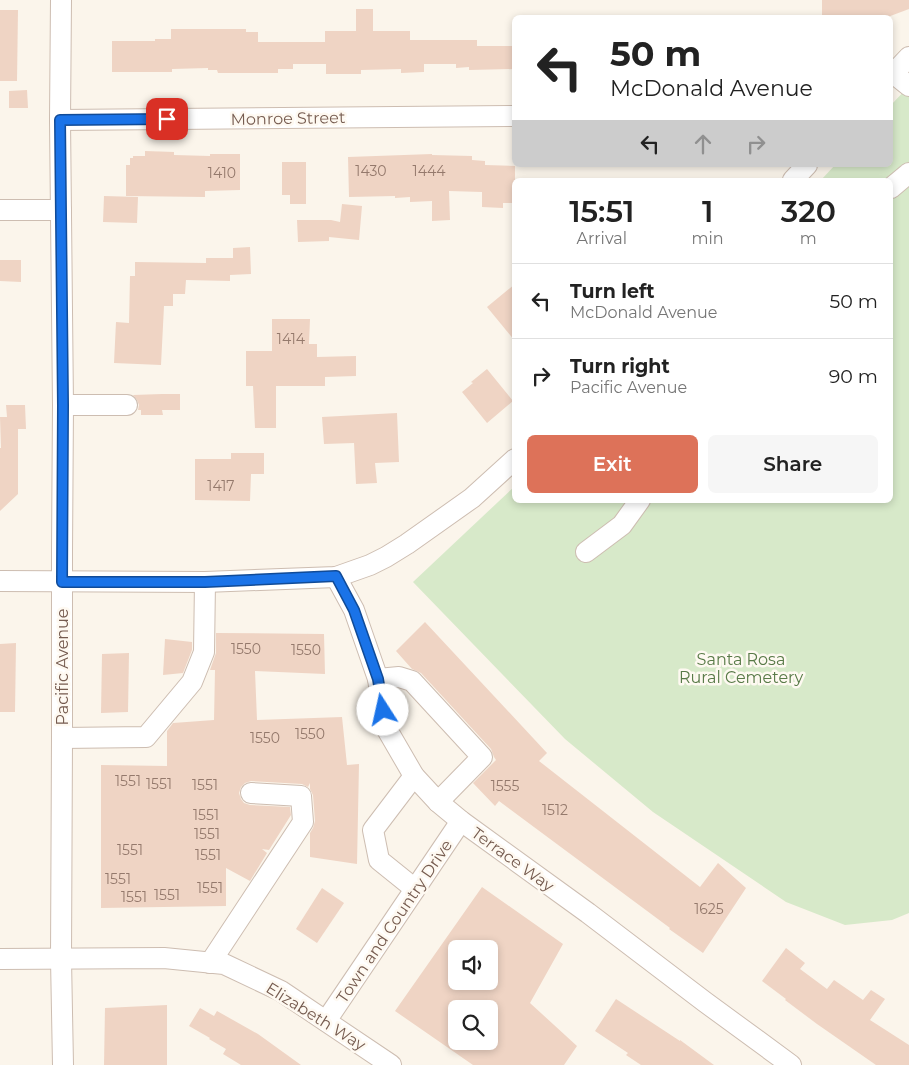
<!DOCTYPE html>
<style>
body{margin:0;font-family:Montserrat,sans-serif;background:#f6f6f6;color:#222;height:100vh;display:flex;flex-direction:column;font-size:19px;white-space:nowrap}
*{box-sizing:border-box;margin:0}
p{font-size:16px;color:#767676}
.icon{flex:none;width:28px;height:28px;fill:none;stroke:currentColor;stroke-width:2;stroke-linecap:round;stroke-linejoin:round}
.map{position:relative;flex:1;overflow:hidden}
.panel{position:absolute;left:512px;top:178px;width:381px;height:325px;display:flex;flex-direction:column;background:#fff;border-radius:8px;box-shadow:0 2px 8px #0003}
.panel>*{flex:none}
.hud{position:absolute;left:512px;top:15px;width:381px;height:152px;border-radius:8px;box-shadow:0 2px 8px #0003;background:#fff;color:#222;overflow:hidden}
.tools{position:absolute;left:448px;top:940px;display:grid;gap:10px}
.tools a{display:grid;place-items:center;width:50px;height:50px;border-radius:8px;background:#fff;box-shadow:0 2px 8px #0003;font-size:25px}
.pin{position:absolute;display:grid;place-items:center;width:42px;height:42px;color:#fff;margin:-21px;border-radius:10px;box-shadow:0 2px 8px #0006}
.me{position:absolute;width:55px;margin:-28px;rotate:350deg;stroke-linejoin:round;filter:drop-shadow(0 0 4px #0008)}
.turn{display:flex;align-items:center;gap:18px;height:105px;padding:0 15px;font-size:22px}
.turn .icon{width:65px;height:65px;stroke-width:2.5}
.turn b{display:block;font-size:35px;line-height:42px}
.lanes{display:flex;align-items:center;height:48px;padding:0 15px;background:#0003;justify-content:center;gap:25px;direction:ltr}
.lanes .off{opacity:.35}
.eta{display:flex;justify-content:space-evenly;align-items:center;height:85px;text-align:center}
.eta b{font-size:30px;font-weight:600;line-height:35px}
.action{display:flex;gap:10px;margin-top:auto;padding:10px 15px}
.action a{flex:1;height:58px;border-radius:8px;background:#dd7259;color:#fff;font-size:20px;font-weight:600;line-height:58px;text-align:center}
.action a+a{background:#f6f6f6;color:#222}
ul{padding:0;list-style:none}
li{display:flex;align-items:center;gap:15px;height:75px;padding:0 15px;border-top:1px solid #e0e0e0}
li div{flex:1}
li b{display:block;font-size:19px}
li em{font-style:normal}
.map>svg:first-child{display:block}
.green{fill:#d7e9c9}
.building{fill:#efd4c4;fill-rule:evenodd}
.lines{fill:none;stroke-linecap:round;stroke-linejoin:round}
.minor-casing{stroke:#cdbdb1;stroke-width:22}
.minor{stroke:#fff;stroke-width:20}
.route-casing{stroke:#114b97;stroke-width:12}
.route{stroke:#1a73e8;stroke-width:9}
.labels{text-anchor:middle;stroke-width:5;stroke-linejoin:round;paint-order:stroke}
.number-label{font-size:14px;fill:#94796c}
.street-label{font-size:16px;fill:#755b4f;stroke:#fef9f1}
.park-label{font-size:16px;fill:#587a47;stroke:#fef9f1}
</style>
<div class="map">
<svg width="909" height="1065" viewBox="0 0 909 1065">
<rect width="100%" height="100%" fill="#fbf5eb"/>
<path class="green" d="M909,86V913L892,920L845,925L786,902L653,812L565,739L413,582L515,486V500H891V180H821L835,165H891V105Z"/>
<g class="building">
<path d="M822,0H909V9L885,18H822Z"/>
<path d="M356,9H373V31H410V40H477V46H515V69L469,70V67L456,68V64H424V72L401,73V69L361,70V74H326V64H293V69H278V73H218L217,70H208V68L172,69V72H112V41H155V39H171V29H246V32H258V42H325V31H356Z"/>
<path d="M0,10H18L17,81H0Z"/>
<path d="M27,90L28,108H9V91Z"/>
<path d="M145,151L174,152V155L210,156V154H240V190L205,191V197L126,196V165H130V158H133V156H145Z"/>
<path d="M432,154V155L472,156V160L485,161V165L515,166V203H503V208L482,207V192L449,191L450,220L432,221V201L410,202V197L395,198V196L349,197L348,157Z"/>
<path d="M282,162H306V204H290V195H282Z"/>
<path d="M104,196L138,197L137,223L103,222Z"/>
<path d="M342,204L362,206L359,240L329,237V241L298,242L297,220H331L340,222Z"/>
<path d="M250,247L251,274L230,275V281L186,280L185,294H173V306H164L161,365L114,363L116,322L129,323L130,276H135V262L206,263V258H233V248Z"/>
<path d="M0,260H21V282L0,281Z"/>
<path d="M515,284V341L487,307Z"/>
<path d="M272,319H310L309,344H317V357L356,356V376L325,377V386H276V428H255L253,386H246V351H272Z"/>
<path d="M487,369L513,401L487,423L462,392L473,383L471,382Z"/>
<path d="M162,394H180V410H162L163,415H141V410H138L139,405L137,400L133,395Z"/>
<path d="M6,405H25L26,429H18V494L0,511V448H1L0,417H7Z"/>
<path d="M397,413L399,462L375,463L377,483L356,484L354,443L324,444L322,417Z"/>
<path d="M231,453H264V474H251L250,501L195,500V459H231Z"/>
<path d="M425,622L547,753L539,761L700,887L718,863L746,888L703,953L669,929L670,928L499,801L495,806L473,783L496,760L494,757L491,749L421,673L412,669L396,651Z"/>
<path d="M216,633L324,634L325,674L255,671L257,720L342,717L347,765L359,764L357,864L310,857V833L313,828L315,821L313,795L310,789V783L308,787L302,784L251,781L245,783L241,787L239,793L241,799L244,803L250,805L290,807L291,815L269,850L262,849L267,853L250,881L226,868V906L101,908V765L167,766V731L173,723L214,720L215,670H210L216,653Z"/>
<path d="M165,639L192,642V650L183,673L163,675Z"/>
<path d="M16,643L15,712H0V644Z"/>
<path d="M129,653L128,712L101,713L102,654Z"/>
<path d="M482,887L563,944L530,1003L577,1046L564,1065H473L395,1011ZM456,949H489V981H456ZM456,1009H489V1041H456Z"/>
<path d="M322,888L344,903L317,943L296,929Z"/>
<path d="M786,948L805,963L800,969L827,989L834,980L863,1000L871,990L885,999L870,1020L909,1045V1065H876L817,1024L785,1000L786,999L762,981Z"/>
<path d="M616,999L680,1041V1040L714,1065H641L626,1055L628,1053L595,1031Z"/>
<path d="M167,1005V1065H104L105,1008Z"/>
<path d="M200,1008L214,1016L217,1011L258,1034L301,1065H241L223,1054L226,1049L209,1039L210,1038L189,1026Z"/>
</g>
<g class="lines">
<defs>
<g id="minor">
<path d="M61,0L60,120L63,405L62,551V738L61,959L63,1065"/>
<path d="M894,74L909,86"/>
<path d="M891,76L909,57"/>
<path d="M60,120L515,116"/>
<path d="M793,180L807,165"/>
<path d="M891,188L909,173"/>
<path d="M0,210H61"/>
<path d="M63,405H127"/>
<path d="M586,552L622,525L640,500"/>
<path d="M336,577L354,610L378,679L385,726L414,776L438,802L461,821L588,913L705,1002L791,1065"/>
<path d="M0,581L205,582L336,577L370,565L386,557L407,544L472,498L515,459"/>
<path d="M378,679L399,677L412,681L482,757L438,802"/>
<path d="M62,738L146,737L192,682L204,652L205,582"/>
<path d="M414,776L373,830L379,860L415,889"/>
<path d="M0,959L164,958L224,964L281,991L391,1065"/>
<path d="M210,963L303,822L301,796L251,793"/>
<path d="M326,1021L461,821"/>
</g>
</defs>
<use href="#minor" class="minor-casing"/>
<use href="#minor" class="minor"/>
</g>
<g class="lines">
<defs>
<path id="route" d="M167,119L60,120L63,405L62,582H205L336,576L354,610L378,679L383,710"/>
</defs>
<use href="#route" class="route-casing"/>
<use href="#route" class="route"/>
</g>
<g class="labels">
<g class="number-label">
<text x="371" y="176">1430</text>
<text x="429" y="176">1444</text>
<text x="222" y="178">1410</text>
<text x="291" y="344">1414</text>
<text x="221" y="491">1417</text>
<text x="246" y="654">1550</text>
<text x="306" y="655">1550</text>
<text x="310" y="739">1550</text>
<text x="265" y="743">1550</text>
<text x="128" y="786">1551</text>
<text x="159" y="789">1551</text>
<text x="205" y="790">1551</text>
<text x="505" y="791">1555</text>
<text x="555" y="815">1512</text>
<text x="206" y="820">1551</text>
<text x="207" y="839">1551</text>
<text x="130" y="855">1551</text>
<text x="208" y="860">1551</text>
<text x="118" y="884">1551</text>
<text x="210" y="893">1551</text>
<text x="167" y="900">1551</text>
<text x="134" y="902">1551</text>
<text x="709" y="914">1625</text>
</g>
<g class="street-label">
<text transform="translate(288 118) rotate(-1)" y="6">Monroe Street</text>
<text transform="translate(62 667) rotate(-90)" y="6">Pacific Avenue</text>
<text transform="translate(513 859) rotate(36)" y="6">Terrace Way</text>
<text transform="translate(394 921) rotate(-56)" y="6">Town and Country Drive</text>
<text transform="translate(316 1016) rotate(32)" y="6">Elizabeth Way</text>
</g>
<g class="park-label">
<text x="741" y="665">Santa Rosa<tspan x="741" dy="18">Rural Cemetery</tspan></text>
</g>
</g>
</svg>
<div class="tools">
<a><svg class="icon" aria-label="sound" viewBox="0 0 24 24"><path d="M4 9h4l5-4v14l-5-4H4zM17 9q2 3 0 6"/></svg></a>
<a><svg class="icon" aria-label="search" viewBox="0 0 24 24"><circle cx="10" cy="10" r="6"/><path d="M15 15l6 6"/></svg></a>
</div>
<div class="pin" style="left:167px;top:119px;background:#d93025"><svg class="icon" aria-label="arrive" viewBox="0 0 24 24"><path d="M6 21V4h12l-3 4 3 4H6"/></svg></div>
<svg class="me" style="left:383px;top:710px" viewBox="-20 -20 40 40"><circle r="19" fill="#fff"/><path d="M0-13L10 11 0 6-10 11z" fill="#1a73e8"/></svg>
<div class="hud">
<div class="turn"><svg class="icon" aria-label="left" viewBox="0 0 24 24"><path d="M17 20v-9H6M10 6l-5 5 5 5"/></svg><div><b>50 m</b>McDonald Avenue</div></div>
<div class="lanes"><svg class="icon" aria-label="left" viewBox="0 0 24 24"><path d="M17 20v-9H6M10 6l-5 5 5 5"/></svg><svg class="icon off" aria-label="ahead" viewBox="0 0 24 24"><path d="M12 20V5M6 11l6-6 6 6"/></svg><svg class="icon off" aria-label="right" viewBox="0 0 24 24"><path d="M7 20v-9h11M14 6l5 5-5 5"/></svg></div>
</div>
<section class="panel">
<div class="eta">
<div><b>15:51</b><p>Arrival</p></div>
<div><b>1</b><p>min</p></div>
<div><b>320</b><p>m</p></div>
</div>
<ul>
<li><svg class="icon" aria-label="left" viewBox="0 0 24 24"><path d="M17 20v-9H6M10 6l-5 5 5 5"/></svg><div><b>Turn left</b><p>McDonald Avenue</p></div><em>50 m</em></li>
<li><svg class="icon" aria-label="right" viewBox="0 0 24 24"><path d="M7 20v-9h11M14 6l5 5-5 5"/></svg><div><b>Turn right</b><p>Pacific Avenue</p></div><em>90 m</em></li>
</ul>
<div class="action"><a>Exit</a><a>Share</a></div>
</section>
</div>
